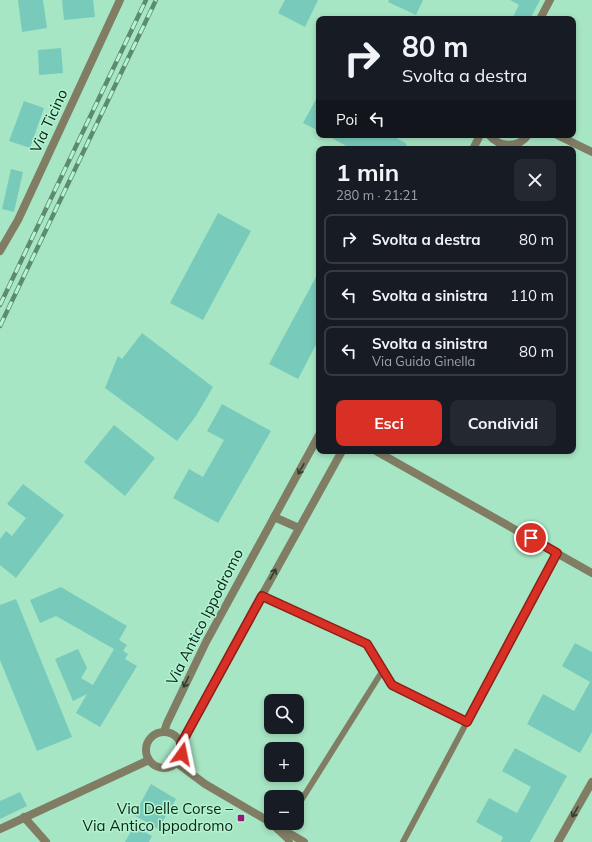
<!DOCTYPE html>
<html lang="it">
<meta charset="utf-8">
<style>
body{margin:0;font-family:Mulish,sans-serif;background:#242831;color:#f1f3f6;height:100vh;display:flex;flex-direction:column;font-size:15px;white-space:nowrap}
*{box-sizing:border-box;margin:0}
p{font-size:13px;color:#9ea1a6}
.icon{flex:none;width:22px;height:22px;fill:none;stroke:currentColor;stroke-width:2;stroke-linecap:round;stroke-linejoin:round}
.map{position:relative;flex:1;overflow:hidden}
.drawer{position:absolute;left:316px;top:146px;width:260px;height:308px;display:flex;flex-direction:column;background:#171b24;border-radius:8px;box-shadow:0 2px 6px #0003}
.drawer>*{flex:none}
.banner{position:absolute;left:316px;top:16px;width:260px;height:122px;border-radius:8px;box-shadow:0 2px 6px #0003;background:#171b24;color:#f1f3f6;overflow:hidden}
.buttons{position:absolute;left:264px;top:694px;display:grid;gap:8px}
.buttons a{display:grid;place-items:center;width:40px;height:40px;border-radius:8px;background:#171b24;box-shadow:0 2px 6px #0003;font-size:20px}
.pin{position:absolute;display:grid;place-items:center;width:34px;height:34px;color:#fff;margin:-17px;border:2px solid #fff;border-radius:50%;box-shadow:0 1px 4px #0007}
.me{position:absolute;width:44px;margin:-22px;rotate:12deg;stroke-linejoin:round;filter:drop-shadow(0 0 3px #0008)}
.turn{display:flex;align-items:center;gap:14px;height:84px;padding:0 20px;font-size:18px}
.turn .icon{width:52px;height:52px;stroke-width:2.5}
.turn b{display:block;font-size:28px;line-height:34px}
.then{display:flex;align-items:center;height:38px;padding:0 20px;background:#0003;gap:8px;font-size:15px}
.round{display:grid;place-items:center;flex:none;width:42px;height:42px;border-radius:8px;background:#242831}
.overview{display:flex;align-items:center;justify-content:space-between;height:68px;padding:0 20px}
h1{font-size:24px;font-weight:700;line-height:30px}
.primary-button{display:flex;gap:8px;margin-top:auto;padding:8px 20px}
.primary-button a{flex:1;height:46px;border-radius:8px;background:#d93025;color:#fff;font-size:16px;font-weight:700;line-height:46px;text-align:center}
.primary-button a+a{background:#242831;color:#f1f3f6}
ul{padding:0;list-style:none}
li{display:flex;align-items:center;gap:12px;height:50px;margin:0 8px 6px;padding:0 12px;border:2px solid #363941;border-radius:8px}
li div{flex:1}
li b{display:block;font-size:15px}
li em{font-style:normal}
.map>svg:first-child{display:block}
.building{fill:#78cbbb}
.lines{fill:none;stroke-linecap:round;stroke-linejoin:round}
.service{stroke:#817d65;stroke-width:6}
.minor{stroke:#817d65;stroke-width:8}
.rail-casing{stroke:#5c8a72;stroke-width:4.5}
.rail{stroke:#b4f3d1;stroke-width:3;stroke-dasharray:9;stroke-linecap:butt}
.oneway{stroke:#2e3f2f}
.route-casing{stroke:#8d1f18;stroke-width:10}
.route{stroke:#d93025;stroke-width:7}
.poi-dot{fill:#931a76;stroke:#b4f3d1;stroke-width:1.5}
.labels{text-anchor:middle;stroke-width:3;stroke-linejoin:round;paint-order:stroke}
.street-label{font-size:15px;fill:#0a2418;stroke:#b4f3d1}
.poi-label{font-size:15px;fill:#0a2418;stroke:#b4f3d1;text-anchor:end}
</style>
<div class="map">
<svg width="592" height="842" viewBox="0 0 592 842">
<rect width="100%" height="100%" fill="#a7e6c4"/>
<g class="building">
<path d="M18,0H43L47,28L22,32Z"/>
<path d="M62,0H93L95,17L64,20Z"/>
<path d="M285,0H318L305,27L278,13Z"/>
<path d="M389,0H423L416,15L388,2Z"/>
<path d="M510,0H540L530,19H512L519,5Z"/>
<path d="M61,48L63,73L39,75L38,50Z"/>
<path d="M319,94V131L303,123Z"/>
<path d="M24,101L44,108L30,148L9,141Z"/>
<path d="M326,135H391L407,144L404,149H352Z"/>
<path d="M11,169L23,172L14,212L2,209Z"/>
<path d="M218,213L251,231L203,320L170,303Z"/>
<path d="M316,277L319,278V339L298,379L269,364Z"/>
<path d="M142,333L213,387L196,416L177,441L105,388L118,356L122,359Z"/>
<path d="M222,404L271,431L218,523L173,498L189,469L203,477L224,440L207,431Z"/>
<path d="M114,425L155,458L125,496L84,462Z"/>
<path d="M23,484L64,515L16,578L0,565V539L6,531L12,536L26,518L7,504Z"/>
<path d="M61,587L127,626L119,640L127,645L123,651L128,654L125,659L137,666L100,727L76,713L87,694L73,701L55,659L78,649L87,668L81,678L93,685L114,649L56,616L40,623L30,600Z"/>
<path d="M16,599L72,737L37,751L0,660V605Z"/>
<path d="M575,643L592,652V732L580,753L527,724L543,694L574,711L590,682L562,666Z"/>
<path d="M515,748L567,776L530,842H501L503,837L476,822L489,798L517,813L531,787L502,771Z"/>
<path d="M151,784L176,799L158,829L134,815Z"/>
<path d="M20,792L27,806L0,819V801Z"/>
<path d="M134,826L152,836L149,842H125Z"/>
</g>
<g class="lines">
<g class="service">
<path d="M262,596L367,644L392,685L467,722"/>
<path d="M297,807L383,670"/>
<path d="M274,827L290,842"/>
<path d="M284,831L288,823"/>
<path d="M403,842L557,553"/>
</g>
<g class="minor">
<path d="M540,19L550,0"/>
<path d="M489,135C499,147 518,149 528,135"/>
<path d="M557,135L592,152"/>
<path d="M473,149L480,135"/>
<path d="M0,251L18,220L120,0"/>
<path d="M376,451L592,573"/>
<path d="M274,517L299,528"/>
<path d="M164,732L167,723L206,642L319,435"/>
<circle cx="164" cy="750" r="18"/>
<path d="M181,744L230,653L342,451"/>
<path d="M177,763L205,784L304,842"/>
<path d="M24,817L46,842"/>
<path d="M0,829L149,760"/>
<path d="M558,842L592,782"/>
</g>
<defs>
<g id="rail">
<path d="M0,305L146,0"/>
<path d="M0,326L156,0"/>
</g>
</defs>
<use href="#rail" class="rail-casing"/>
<use href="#rail" class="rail"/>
</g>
<defs><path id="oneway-shaft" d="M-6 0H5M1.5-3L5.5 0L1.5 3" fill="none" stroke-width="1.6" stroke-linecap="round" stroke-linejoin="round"/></defs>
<g class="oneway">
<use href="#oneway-shaft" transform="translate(301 469) rotate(119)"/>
<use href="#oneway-shaft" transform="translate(273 574) rotate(-61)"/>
<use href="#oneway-shaft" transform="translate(186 682) rotate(116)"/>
<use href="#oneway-shaft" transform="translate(575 812) rotate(120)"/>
</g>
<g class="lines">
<defs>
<path id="route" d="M182,754L181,744L262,596L367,644L392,685L467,722L557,553L531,538"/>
</defs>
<use href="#route" class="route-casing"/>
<use href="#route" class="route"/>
</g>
<rect class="poi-dot" x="237" y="814" width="8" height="8" rx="2"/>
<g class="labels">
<g class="street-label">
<text transform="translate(49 121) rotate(-65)" y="5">Via Ticino</text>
<text transform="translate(205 617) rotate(-63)" y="5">Via Antico Ippodromo</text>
</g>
<g class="poi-label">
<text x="233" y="814">Via Delle Corse –<tspan x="233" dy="17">Via Antico Ippodromo</tspan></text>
</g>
</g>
</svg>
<div class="buttons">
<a><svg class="icon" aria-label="search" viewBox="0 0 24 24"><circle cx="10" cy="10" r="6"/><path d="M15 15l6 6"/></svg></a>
<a>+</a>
<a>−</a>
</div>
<div class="pin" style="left:531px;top:538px;background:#d93025"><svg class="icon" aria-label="arrive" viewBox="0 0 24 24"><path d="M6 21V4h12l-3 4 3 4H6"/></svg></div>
<svg class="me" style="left:182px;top:754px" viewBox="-20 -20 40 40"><path d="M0-17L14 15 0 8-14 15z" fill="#d93025" stroke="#fff" stroke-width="4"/></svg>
<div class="banner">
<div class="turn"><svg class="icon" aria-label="right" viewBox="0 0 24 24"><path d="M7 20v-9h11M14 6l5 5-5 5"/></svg><div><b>80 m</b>Svolta a destra</div></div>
<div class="then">Poi<svg class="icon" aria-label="left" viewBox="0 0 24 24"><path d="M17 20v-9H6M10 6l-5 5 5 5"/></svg></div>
</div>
<section class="drawer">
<div class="overview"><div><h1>1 min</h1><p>280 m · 21:21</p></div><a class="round"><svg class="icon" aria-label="close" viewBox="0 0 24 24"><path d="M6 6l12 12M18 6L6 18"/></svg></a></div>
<ul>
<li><svg class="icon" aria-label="right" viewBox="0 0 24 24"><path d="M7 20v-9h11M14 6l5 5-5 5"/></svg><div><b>Svolta a destra</b></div><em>80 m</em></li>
<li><svg class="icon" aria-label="left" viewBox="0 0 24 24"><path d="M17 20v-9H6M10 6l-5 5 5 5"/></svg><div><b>Svolta a sinistra</b></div><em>110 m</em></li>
<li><svg class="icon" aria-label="left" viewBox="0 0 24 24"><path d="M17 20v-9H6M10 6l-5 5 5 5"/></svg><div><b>Svolta a sinistra</b><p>Via Guido Ginella</p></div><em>80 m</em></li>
</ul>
<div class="primary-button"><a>Esci</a><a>Condividi</a></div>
</section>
</div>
